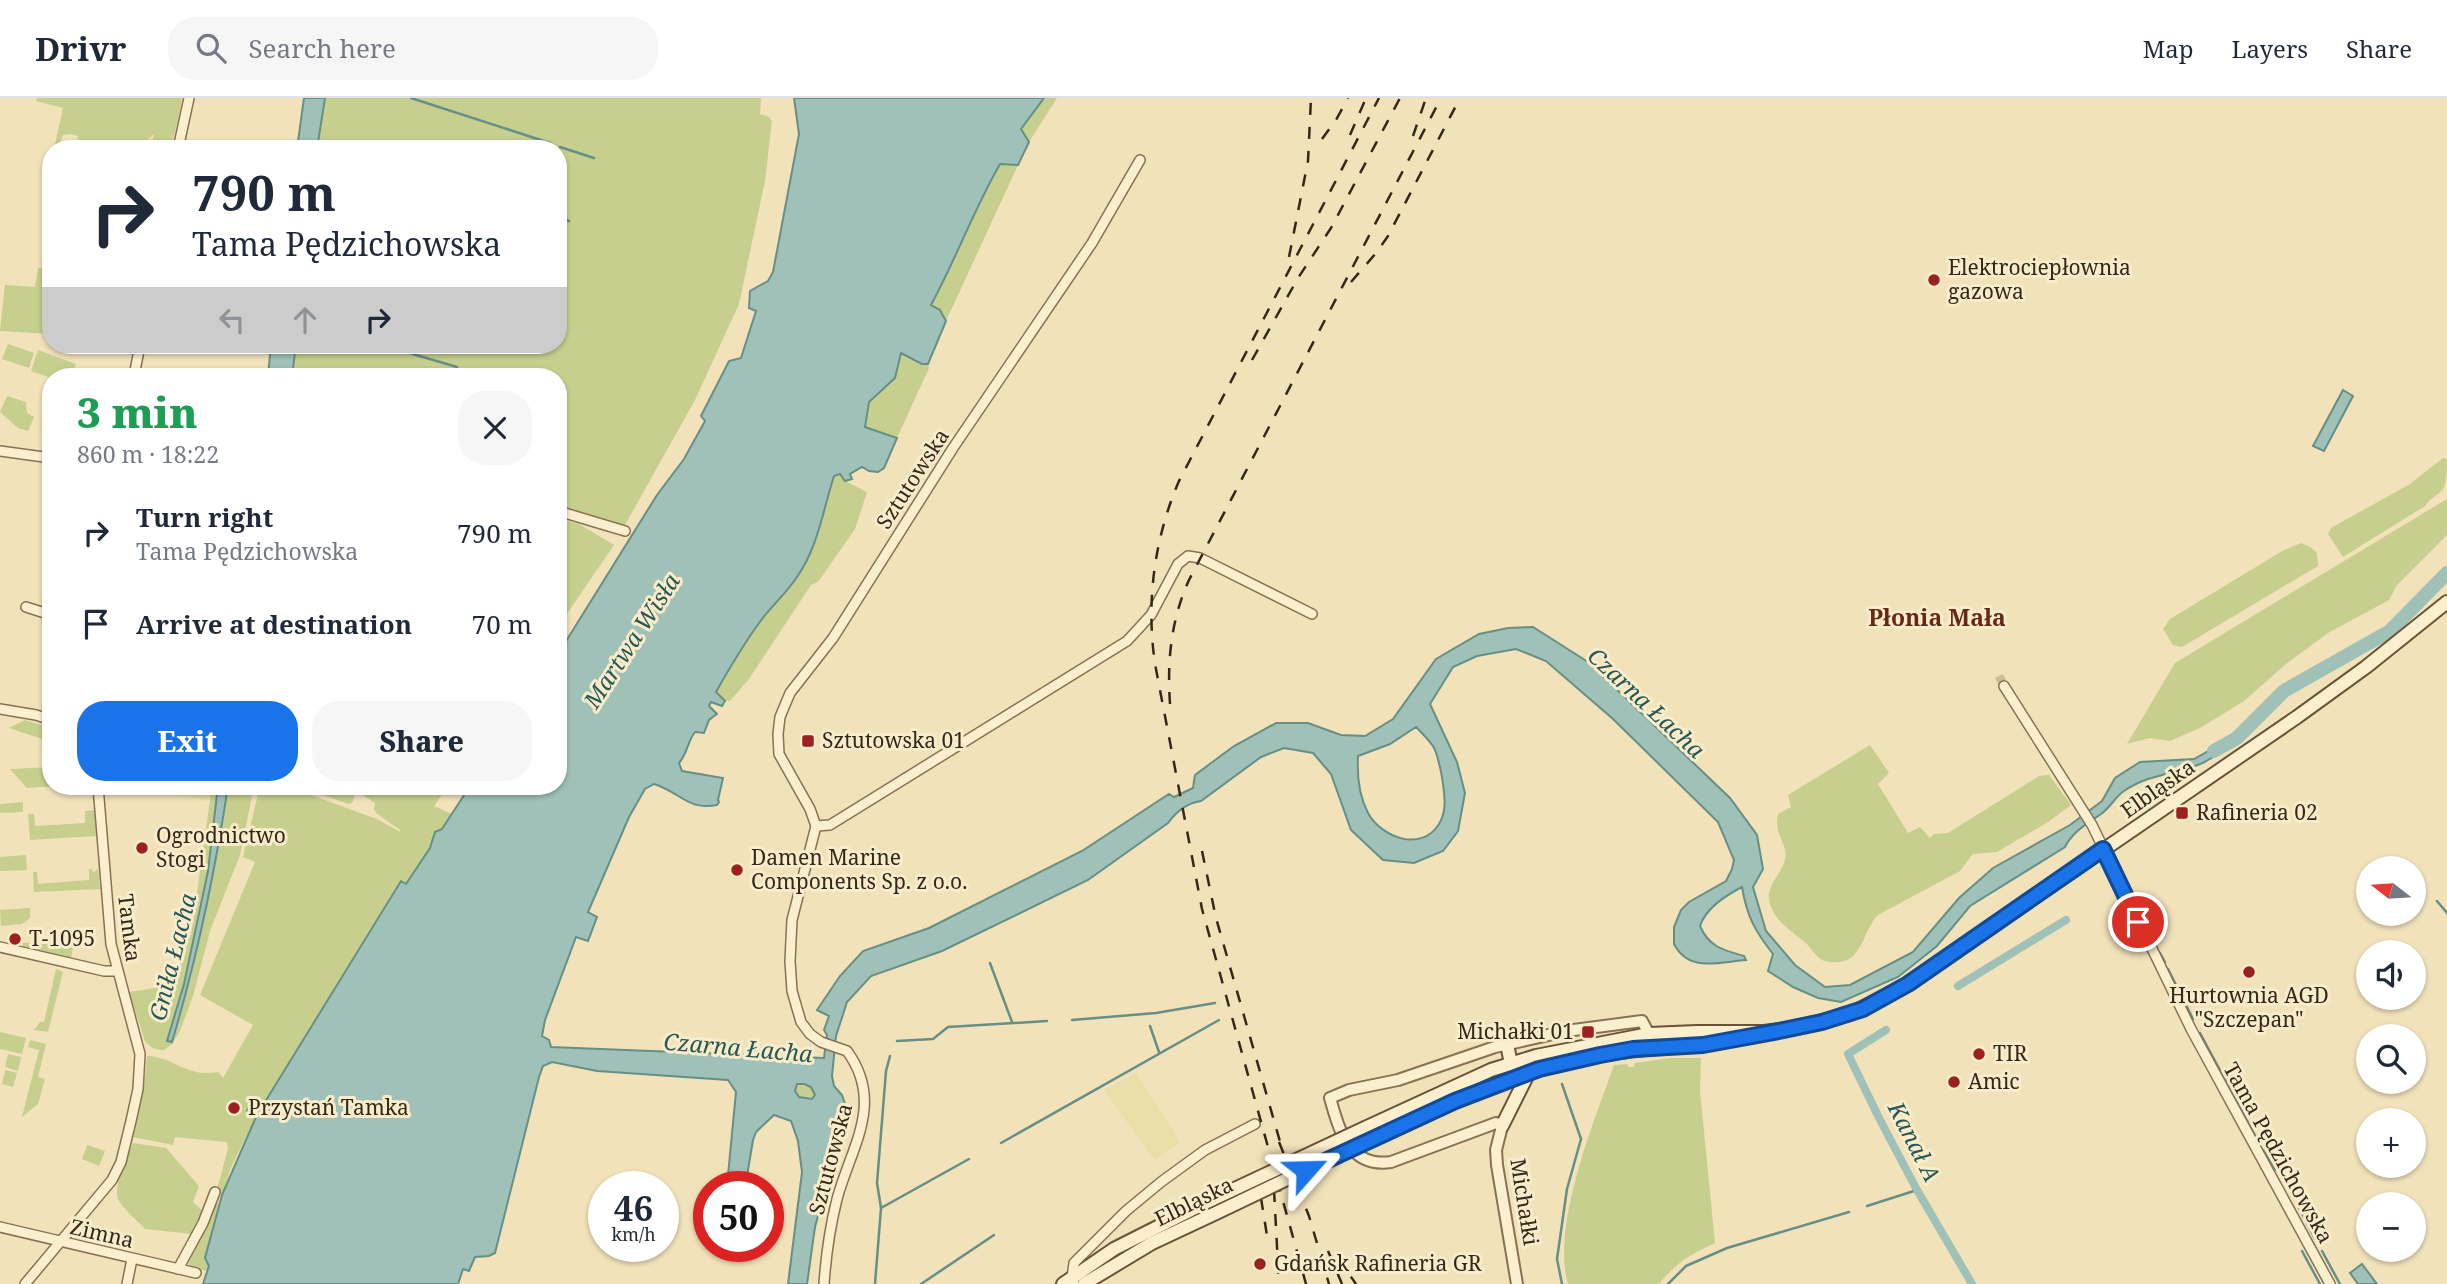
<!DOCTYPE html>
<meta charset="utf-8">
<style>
body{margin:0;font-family:"Noto Serif",serif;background:#f6f6f7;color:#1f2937;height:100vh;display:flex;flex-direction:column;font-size:26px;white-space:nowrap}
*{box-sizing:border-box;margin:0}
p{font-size:23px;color:#747a83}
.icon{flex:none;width:38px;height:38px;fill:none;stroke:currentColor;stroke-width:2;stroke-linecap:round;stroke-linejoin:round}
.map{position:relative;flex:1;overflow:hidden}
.details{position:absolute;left:42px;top:270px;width:525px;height:427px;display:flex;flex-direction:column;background:#fff;border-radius:28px;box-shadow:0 2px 5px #0004}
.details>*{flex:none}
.banner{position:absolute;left:42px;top:42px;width:525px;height:214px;border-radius:28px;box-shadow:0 2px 5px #0004;background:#fff;color:#1f2937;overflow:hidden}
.needle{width:46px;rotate:287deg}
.tools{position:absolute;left:2356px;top:758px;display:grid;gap:14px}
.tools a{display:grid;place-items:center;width:70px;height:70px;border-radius:50%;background:#fff;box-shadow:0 2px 5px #0004;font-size:35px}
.speed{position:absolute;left:588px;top:1073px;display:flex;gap:14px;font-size:35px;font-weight:700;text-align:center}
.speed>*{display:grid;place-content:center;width:91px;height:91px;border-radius:50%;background:#fff;box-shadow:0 2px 5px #0004;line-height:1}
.speed small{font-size:18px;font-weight:400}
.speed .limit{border:10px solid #d22;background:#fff;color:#111}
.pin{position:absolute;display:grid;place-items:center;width:60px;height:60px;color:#fff;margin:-30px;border:4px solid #fff;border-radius:50%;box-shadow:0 2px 7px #0007}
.me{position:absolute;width:77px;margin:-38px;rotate:65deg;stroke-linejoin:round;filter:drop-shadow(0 0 5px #0008)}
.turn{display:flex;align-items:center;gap:24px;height:147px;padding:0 35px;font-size:32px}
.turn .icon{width:91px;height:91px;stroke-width:2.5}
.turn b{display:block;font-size:49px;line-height:60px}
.lanes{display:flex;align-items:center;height:66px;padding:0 35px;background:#0003;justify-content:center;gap:35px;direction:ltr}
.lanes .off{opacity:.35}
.round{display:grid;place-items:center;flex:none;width:74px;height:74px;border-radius:28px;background:#f6f6f7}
.headline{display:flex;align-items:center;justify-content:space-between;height:119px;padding:0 35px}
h1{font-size:42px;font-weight:800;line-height:52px;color:#1e9e55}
.cta{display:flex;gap:14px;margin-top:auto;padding:14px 35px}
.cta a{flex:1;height:80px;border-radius:28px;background:#1a73e8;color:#fff;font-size:28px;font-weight:800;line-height:80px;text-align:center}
.cta a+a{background:#f6f6f7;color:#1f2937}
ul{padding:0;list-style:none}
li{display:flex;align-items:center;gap:21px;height:91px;padding:0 35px}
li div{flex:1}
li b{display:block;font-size:26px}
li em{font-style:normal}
header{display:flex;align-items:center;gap:42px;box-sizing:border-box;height:98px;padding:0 35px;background:#fff;border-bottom:2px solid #e0e1e3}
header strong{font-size:33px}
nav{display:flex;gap:38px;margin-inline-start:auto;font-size:24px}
.search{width:490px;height:63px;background:#f6f6f7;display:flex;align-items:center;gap:18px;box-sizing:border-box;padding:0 24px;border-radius:28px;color:#747a83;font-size:26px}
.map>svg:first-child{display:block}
.farmland{fill:#e7dfa6}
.green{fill:#c6cf8d}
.water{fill:#9fc1b8;stroke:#668f86;stroke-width:2;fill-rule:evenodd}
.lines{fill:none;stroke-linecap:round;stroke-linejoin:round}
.stream{stroke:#668f86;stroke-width:2.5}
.canal{stroke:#9fc1b8;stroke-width:8}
.river{stroke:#9fc1b8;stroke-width:14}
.minor-tunnel{stroke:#ccbd9a;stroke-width:9;stroke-dasharray:9 4.5;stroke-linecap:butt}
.minor-casing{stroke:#897153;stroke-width:12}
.tertiary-casing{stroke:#897153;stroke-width:14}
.secondary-casing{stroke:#6a5236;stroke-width:16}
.minor{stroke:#fcefcd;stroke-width:9}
.tertiary{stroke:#fcefcd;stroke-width:10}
.secondary{stroke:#fcefcd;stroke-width:12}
.rail{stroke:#362819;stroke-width:2.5;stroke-dasharray:12 12;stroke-linecap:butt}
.secondary-bridge-casing{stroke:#6a5236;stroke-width:16;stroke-linecap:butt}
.secondary-bridge{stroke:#fcefcd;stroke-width:12}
.route-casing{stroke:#114b97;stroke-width:18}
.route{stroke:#1a73e8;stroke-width:12}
.poi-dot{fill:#9c211e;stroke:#f8ecca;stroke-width:2.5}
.labels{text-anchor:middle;stroke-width:6;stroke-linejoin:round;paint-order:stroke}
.poi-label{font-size:21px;fill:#362819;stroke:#f8ecca;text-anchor:start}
.street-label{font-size:21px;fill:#362819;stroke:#f8ecca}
.neighbourhood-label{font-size:23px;font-weight:bold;fill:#662915;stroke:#f8ecca}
.water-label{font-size:23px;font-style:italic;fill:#275856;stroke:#f8ecca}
</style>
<header>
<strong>Drivr</strong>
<div class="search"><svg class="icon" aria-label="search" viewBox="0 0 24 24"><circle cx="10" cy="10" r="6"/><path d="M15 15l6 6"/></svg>Search here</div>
<nav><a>Map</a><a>Layers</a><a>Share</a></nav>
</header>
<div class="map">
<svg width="2447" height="1186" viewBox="0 0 2447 1186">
<rect width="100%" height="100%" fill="#f1e2ba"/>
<g class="farmland">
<path d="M149,688H212L211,703L148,692Z"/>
<path d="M1136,975L1180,1044L1155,1062L1104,992Z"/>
</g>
<g class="green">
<path d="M37,0H182C180,11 175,44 168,49C163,52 156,51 151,50L154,36L138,51H90L77,41L78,38L70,36L63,37L58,51H54L63,10L36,3Z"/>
<path d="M325,0H761L760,16L769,19L772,23L765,83L739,206L695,302L625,427L558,408V278H292L296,247H558V51H317Z"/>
<path d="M1044,0H1057L1029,44L1021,31Z"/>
<path d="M1000,66L1018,67L946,223L943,216L931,207C956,161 974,111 1000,66Z"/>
<path d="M38,170H51V236L0,233L5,187L35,189Z"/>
<path d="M8,246L34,255L29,270L2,261Z"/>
<path d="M38,252L76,266L71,278L51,280L31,273Z"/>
<path d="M901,255L922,266H928L929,270L897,340L865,329L869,304L895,280Z"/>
<path d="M7,298L26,304L27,315L34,319L28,333L18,330L0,314Z"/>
<path d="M2443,360L2447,361C2447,371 2447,383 2443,391C2437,398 2430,400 2425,408L2343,459L2328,436L2331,430L2410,386Z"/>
<path d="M840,376L845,383L867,394L855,431L818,484L811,487L749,581L730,603H725L716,595C730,569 745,544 762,521C773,507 787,494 797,479C818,449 823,412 834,378Z"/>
<path d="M2447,401V437L2397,487L2389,502L2328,535L2286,566L2244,603L2200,630L2170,643L2150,640L2127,646L2175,565Z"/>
<path d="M563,422L579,426L614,447L558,529V438Z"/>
<path d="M2301,445L2310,449L2317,455L2318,468L2182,549L2173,547L2163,531L2170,521L2284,452Z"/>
<path d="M25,622L51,630V644L9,630Z"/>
<path d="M1870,647L1889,675L1878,686L1908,735L1920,729L1930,740L1934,736L1948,735L2039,678L2049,677L2071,707L2048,724L1997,754L1973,756L1960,773L1878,817C1867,828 1863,849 1853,858C1846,865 1831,866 1822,862C1817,859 1811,851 1807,846C1792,833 1773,823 1769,802C1767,786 1781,777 1785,762C1789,746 1773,737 1778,716L1791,709L1788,697Z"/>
<path d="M51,669V688H58L27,690L10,671Z"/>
<path d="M212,688H218L208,773L184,886L167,942L191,880L228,688H254L240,757L210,833L193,898L180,933L172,946L164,952C155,952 151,950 145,943L129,894L176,887L187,837H191Z"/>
<path d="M260,688H286L377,721L400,734V732L376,715L374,711L375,705L362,697L364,690L358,688L352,705L348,706L299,688H448L434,708L452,716L441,732L435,734L430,750L406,786L400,783L259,1012L250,1007L256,1018L230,1072L223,1097L217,1092L228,1050L227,1044L175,1039L173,1047L133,1039L145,981L147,958C174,959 187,980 218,974L223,980L253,927L200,897L255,764L243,759Z"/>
<path d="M23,704V714L0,715V706Z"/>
<path d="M95,712L96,738L30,742L28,716H34L35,728L85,725V713Z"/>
<path d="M26,757L27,772L0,773V759Z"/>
<path d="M89,771H92L93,775L98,771L100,791L34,794L33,774H37L38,786L89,782Z"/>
<path d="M30,810V820L22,826L1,828L0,812Z"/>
<path d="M74,842L71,861L23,850V845Z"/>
<path d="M56,871L63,874L48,934L34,932L40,924H44Z"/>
<path d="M0,934L26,940L22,956L0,951Z"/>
<path d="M30,942L46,946L38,979L45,981L38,1006L22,1019L39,952L28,949Z"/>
<path d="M8,956L21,959L18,973L5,969Z"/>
<path d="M1671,960H1701L1700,993L1715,1145C1689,1157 1677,1164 1659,1186H1568C1551,1127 1594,1024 1614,967L1627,966L1629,969H1634L1635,965Z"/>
<path d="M5,972L17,975L13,989L2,986Z"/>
<path d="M797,986L811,989L815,997L812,1001L799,999L795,993Z"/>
<path d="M133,1045L166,1050L199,1088L193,1104L203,1113L192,1136L145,1131C137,1122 123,1111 118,1101C113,1089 128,1057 133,1045Z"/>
<path d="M87,1047L105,1053L99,1068L82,1061Z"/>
<path d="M218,1105H221L205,1160L209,1168L207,1173L190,1170L188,1164C194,1151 202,1140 208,1127C212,1119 211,1112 218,1105Z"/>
</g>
<g class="water">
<path d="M304,0H325L317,51H297Z"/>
<path d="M794,0H1044L1021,31L1029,44L1018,67L1000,66C974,111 956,161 931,207L940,212L946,223L928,266H922L901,255L895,280L869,304L865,329L897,340L884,370L878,374L869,373L862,369L850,376L852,381L845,383L840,376L834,378C823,412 818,449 797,479C787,494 773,507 762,521C745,544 730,569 716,594L725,603L722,608L711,604L709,608L717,616L709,622L704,635L695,634C687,644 688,655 679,665L682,673L723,680L718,702L719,704L717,707C688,713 680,694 654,686L645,691L629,719L588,814L597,819L588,843L576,839L545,922L542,938L549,942L551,949L824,960L827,937L824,932L829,918L817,912L840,878L863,853L929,830L1082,753L1169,696L1174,699L1193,690L1195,677L1234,648L1276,625H1308L1341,637L1365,638L1393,621L1436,561L1479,536L1508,530L1533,529L1588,564L1730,700L1757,737L1763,771L1753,789L1766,833L1795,867L1825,889L1850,887L1913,854L1959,800L1993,770L2070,727L2102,703L2115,680L2140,664L2194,661L2235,638C2201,683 2163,666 2124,693C2115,699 2110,710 2101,716C2087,726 2072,734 2065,749L1970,808L1937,848L1898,879L1841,904L1818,900L1793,889L1768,873L1773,856C1755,833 1747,819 1742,789C1725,798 1706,810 1700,828C1709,849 1723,852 1744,858L1746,862C1719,864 1689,875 1674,846V829L1681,812L1689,804L1726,783L1732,771L1734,762L1718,724L1613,621L1546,563L1516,551L1477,558L1453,569L1430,606L1457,664L1465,695L1458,733L1443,753L1414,765L1383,762L1351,732L1331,676L1313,655L1284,650L1261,659L1201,703C1187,705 1176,714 1168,725L1088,782L942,853L871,878L847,904L836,938L832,978L834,988L842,997L847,1012V1025L830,1074L815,1129L807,1186H788L802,1074L798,1043L791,1023L774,1017L756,1034L753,1042L748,1072V1088H730L728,1077L736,994L728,982L597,973L552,964L543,968L539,979L495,1155L489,1158L475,1159L469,1173L463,1171L458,1186H203L209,1168L205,1160L222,1097L256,1019L247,1013L250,1007L260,1012L401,783L406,786L430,750L435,734L442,731L470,688H558V556L657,397L684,361L705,323L701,318L729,263L741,260L756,213L749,210L750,193L768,183L773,174L799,36ZM1416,629C1437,650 1436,650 1442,679C1444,694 1448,712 1439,726C1421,755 1381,739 1368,715C1359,698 1357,677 1358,658L1390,646ZM797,986H804L811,989L815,997L812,1001L799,999L795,993Z"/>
<path d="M271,247H296L292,278H268Z"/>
<path d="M2343,292L2353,298L2324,353L2313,348Z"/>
<path d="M218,688H228C215,774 197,860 172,944L167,943L184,886L208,773Z"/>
<path d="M2362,1166L2377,1186H2358L2350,1175Z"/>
</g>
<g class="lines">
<g class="stream">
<path d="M411,0L550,45"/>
<path d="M318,46L325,48"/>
<path d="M332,49L338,51"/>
<path d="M560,49L594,60"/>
<path d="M558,119L569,123"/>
<path d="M382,247L457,269"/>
<path d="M466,272L488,278"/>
<path d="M2126,784L2146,826"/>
<path d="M2437,803L2447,815"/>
<path d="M2151,835L2155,845"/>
<path d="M2160,855L2165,864"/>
<path d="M990,865L1012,924"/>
<path d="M2168,871L2193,921"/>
<path d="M1072,922L1156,915L1215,905"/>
<path d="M1150,928L1159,954"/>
<path d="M2200,935L2259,1045"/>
<path d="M897,943L933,941L948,929L1047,923"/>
<path d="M1001,1045L1219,922"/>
<path d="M2263,1052L2275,1072"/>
<path d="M2297,1106L2315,1141"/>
<path d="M1867,1108L1917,1092"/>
<path d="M881,1110L969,1061"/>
<path d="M2302,1153L2320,1186"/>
<path d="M2322,1153L2340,1186"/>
<path d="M875,1186L881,1110L877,1085L886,973L890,958"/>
<path d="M921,1186L994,1137"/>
<path d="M1562,1186L1557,1161L1567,1091L1581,1041L1562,986"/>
<path d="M1668,1186L1686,1168L1727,1150L1849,1114"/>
<path d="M1968,1186L1969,1181"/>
</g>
<g class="canal">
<path d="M1958,888L2066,822"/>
<path d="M1886,932L1848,956L1879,1020L1917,1092L1972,1186"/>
</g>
<path class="river" d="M2214,653L2237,640L2284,593L2390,533L2447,475"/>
<path class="minor-tunnel" d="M1999,578L2004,588"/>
<defs>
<g id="minor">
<path d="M178,51L189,0"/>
<path d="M134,278L140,247"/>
<path d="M0,353L51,360"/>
<path d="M558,413L625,433"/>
<path d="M26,509L51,517"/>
<path d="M2004,588L2092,727L2191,931L2330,1186"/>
<path d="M0,611L36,617L51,622"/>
<path d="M816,728L830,727L1127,543L1151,517L1178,466L1188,458L1200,460L1312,516"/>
<path d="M0,849L104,873H117"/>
<path d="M0,1129L196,1175"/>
<path d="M178,1171L203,1125L215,1094"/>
<path d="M25,1186L112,1082L121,1064L131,1023L138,991L140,956L111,846L98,688"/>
<path d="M127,1186L132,1161"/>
<path d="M824,1186C826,1157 830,1129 837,1101C851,1049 885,1005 847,953L821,944L810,936L801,924L792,893L790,863L792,822L816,728L810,711L779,656L778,636L780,619L790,595L833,540L953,350L1092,145L1140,62"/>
<path d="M1074,1186L1072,1179L1074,1165L1126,1113L1161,1084L1205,1052L1255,1026"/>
</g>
<path id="tertiary" d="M1517,1186L1497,1067L1496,1052L1502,1028L1496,1025L1391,1064C1349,1070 1339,1032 1330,1000L1349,992L1398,982L1495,949L1566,933L1642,923L1649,936"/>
<g id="secondary">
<path d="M1507,946L1511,966"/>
<path d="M1502,1028L1529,974"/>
<path d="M1367,1029L1491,972L1536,958L1649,936L1697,934H1764L1795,930L1850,916L1908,886L2297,619L2366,569L2447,504"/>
<path d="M1373,1040C1442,1008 1511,974 1586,959C1637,949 1689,950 1739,939"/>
<path d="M1063,1186L1114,1151L1209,1103"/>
<path d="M1084,1186L1152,1145L1216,1115"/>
</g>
</defs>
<use href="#minor" class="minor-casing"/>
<use href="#tertiary" class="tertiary-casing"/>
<use href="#secondary" class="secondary-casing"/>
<use href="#minor" class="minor"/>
<use href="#tertiary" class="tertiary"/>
<use href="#secondary" class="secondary"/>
<g class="rail">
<path d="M1350,37L1366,0"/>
<path d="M1413,38L1426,0"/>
<path d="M1322,41L1336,22L1348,0"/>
<path d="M1289,159L1308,63L1311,0"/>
<path d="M1351,184L1377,154L1388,138L1460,0"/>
<path d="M1252,262L1298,180L1331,130L1400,0"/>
<path d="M1170,606C1167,562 1171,522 1189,482L1441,0"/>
<path d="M1202,753L1216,820L1283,1054"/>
<path d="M1279,1044L1309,1118L1329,1186"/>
<path d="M1274,1092L1279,1186"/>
<path d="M1261,1100L1268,1144"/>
<path d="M1328,1153L1342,1186"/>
<path d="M1337,1159L1356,1186"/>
<path d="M1306,1186L1202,811L1155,566C1146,504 1154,441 1179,383L1379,0"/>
</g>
<defs>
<g id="secondary-bridge">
<path d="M1209,1103L1367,1029"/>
<path d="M1216,1115L1373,1040"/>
</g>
</defs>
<use href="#secondary-bridge" class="secondary-bridge-casing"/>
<use href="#secondary-bridge" class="secondary-bridge"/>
</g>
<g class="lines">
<defs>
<path id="route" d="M1306,1072L1455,1003L1539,971L1600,957L1633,951L1703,947L1779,933L1822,924L1863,911L1908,886L2103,751L2138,824"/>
</defs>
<use href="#route" class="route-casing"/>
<use href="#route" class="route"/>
</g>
<g class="poi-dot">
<circle cx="1934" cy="182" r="7"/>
<rect x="801" y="636" width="14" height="14" rx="3.5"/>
<rect x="2175" y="708" width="14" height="14" rx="3.5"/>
<circle cx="142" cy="750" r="7"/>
<circle cx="737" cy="772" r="7"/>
<circle cx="15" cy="841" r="7"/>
<circle cx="2249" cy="874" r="7"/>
<rect x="1581" y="927" width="14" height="14" rx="3.5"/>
<circle cx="1979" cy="956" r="7"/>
<circle cx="1954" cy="984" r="7"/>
<circle cx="234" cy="1010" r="7"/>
<circle cx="1260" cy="1166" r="7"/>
</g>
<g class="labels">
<g class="poi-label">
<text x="1948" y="177">Elektrociepłownia<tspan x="1948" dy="24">gazowa</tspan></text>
<text x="822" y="650">Sztutowska 01</text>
<text x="2196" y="722">Rafineria 02</text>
<text x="156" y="745">Ogrodnictwo<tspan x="156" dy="24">Stogi</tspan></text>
<text x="751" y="767">Damen Marine<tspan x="751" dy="24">Components Sp. z o.o.</tspan></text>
<text x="29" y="848">T-1095</text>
<text x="2249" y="905" text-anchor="middle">Hurtownia AGD<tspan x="2249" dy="24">"Szczepan"</tspan></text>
<text x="1574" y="941" text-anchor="end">Michałki 01</text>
<text x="1993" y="963">TIR</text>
<text x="1968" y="991">Amic</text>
<text x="248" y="1017">Przystań Tamka</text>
<text x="1274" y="1173">Gdańsk Rafineria GR</text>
</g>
<g class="street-label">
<text transform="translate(913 381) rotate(-57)" y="7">Sztutowska</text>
<text transform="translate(2158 691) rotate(-35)" y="7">Elbląska</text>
<text transform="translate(129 830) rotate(83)" y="7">Tamka</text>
<text transform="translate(2278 1055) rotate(61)" y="7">Tama Pędzichowska</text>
<text transform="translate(831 1061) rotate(-75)" y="7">Sztutowska</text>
<text transform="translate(1194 1104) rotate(-26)" y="7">Elbląska</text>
<text transform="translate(1524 1104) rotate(81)" y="7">Michałki</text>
<text transform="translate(102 1136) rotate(13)" y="7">Zimna</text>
</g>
<g class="neighbourhood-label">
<text x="1937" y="528">Płonia Mała</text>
</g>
<g class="water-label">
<text transform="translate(632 543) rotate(-57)" y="8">Martwa Wisła</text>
<text transform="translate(1646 605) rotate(43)" y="8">Czarna Łacha</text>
<text transform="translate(173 859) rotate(-76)" y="8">Gniła Łacha</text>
<text transform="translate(738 950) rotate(5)" y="8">Czarna Łacha</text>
<text transform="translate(1914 1044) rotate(63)" y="8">Kanał A</text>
</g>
</g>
</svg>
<div class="tools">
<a><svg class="needle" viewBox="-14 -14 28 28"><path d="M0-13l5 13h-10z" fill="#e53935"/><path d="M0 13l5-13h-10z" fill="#747a83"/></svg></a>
<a><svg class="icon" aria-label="sound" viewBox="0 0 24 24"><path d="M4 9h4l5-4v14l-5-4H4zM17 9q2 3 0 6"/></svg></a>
<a><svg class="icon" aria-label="search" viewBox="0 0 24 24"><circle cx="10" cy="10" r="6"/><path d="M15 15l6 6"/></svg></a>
<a>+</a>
<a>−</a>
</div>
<div class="speed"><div>46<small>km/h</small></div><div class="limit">50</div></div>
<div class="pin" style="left:2138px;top:824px;background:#d93025"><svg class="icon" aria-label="arrive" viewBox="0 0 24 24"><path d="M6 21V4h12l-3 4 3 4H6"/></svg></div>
<svg class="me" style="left:1306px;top:1072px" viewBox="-20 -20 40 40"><path d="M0-17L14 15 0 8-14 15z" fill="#1a73e8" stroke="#fff" stroke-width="4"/></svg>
<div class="banner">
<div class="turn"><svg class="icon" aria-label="right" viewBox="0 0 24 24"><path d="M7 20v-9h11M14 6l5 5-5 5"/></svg><div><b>790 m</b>Tama Pędzichowska</div></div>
<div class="lanes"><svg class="icon off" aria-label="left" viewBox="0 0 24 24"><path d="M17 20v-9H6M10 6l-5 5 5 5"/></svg><svg class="icon off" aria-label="ahead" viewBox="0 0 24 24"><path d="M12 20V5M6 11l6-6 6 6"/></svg><svg class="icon" aria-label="right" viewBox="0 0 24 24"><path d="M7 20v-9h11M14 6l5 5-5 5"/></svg></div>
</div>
<section class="details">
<div class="headline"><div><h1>3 min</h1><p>860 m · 18:22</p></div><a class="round"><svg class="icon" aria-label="close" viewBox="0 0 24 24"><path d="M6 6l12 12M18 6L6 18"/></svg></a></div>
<ul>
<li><svg class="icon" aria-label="right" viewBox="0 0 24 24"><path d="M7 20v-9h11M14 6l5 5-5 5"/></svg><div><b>Turn right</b><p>Tama Pędzichowska</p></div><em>790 m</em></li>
<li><svg class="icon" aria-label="arrive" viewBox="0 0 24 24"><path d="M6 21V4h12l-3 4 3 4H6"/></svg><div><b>Arrive at destination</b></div><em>70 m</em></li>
</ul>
<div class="cta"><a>Exit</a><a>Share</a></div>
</section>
</div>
